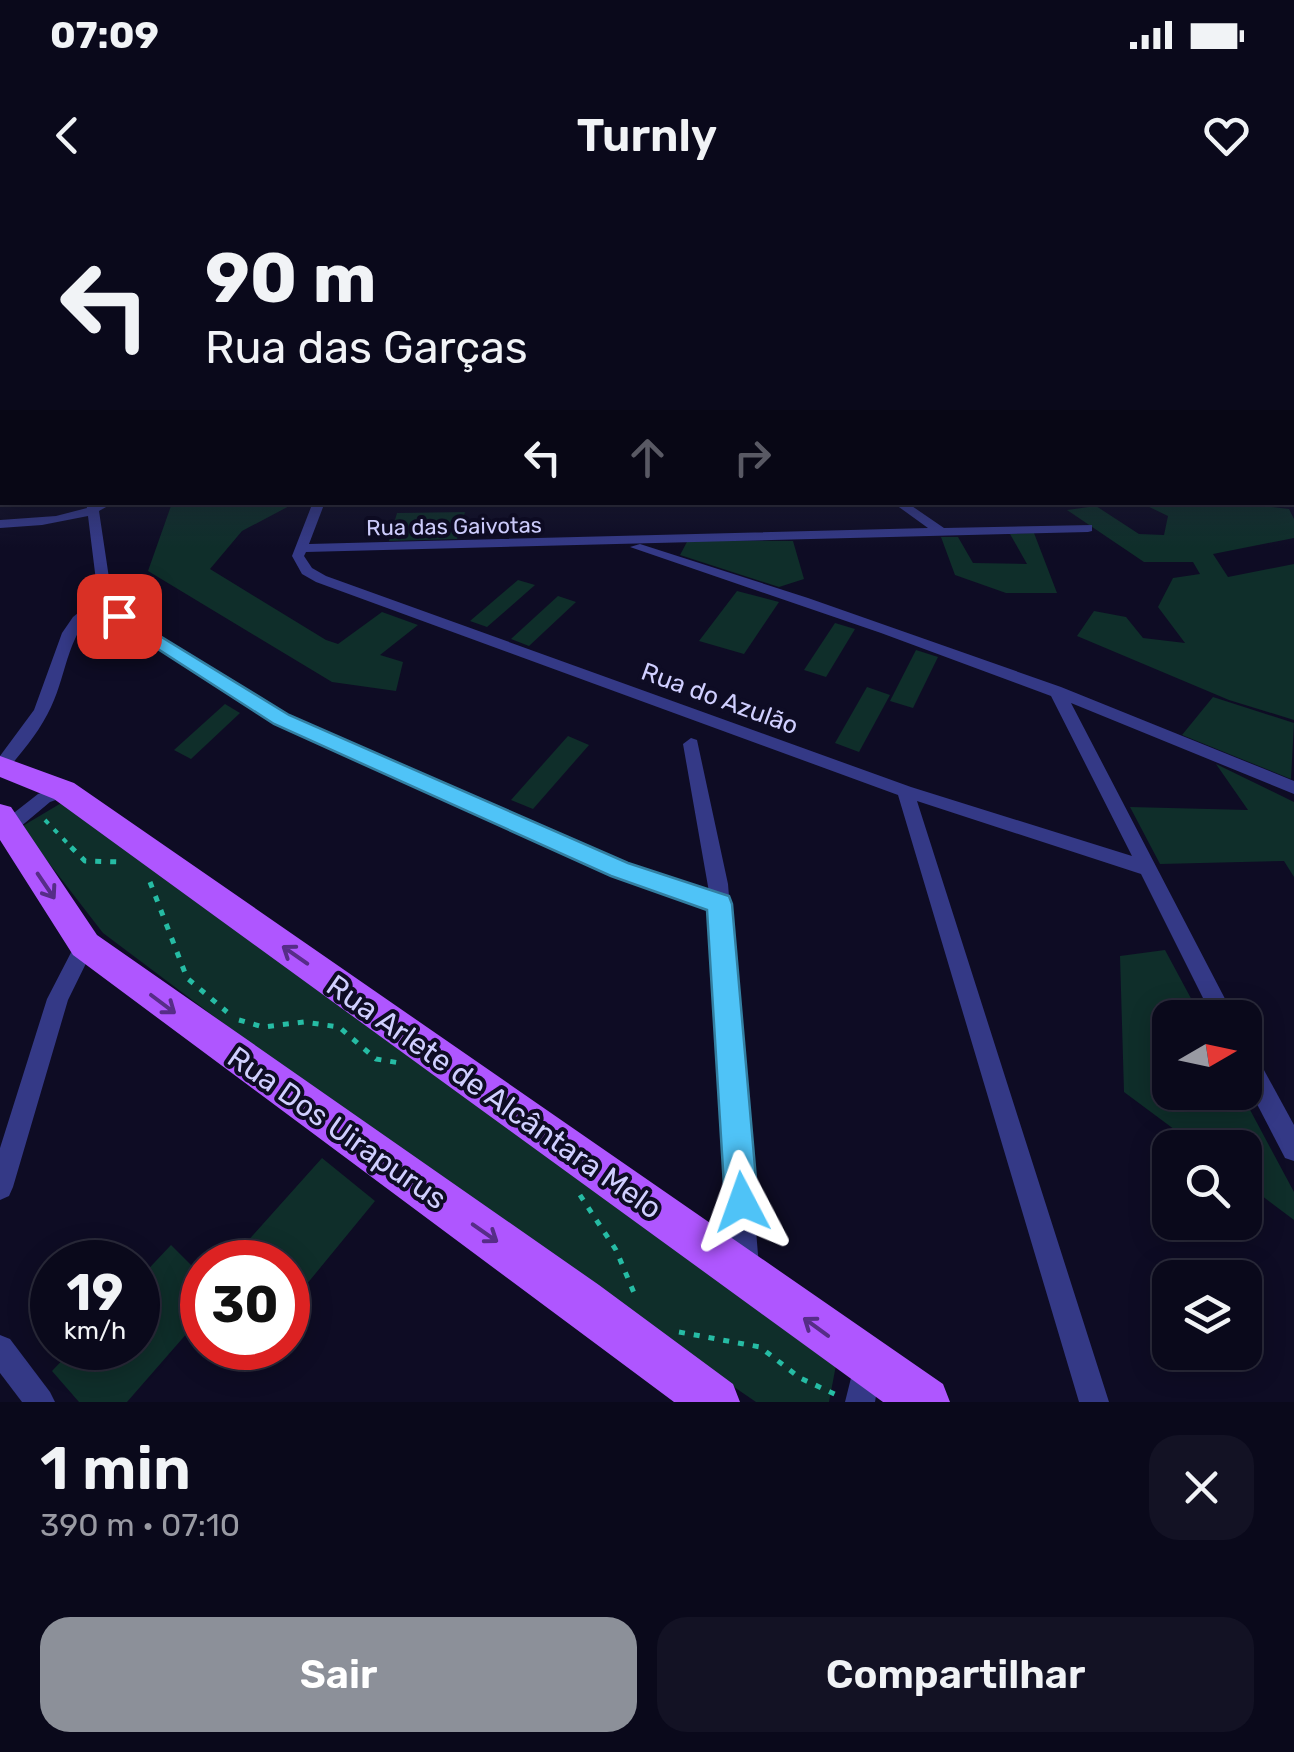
<!DOCTYPE html>
<html lang="pt">
<meta charset="utf-8">
<style>
body{margin:0;font-family:Rubik,sans-serif;background:#131224;color:#f1f3f6;height:100vh;display:flex;flex-direction:column;font-size:38px;white-space:nowrap}
*{box-sizing:border-box;margin:0}
p{font-size:32px;color:#999aa3}
.icon{flex:none;width:55px;height:55px;fill:none;stroke:currentColor;stroke-width:2;stroke-linecap:round;stroke-linejoin:round}
.map{position:relative;height:1202px;overflow:hidden}
.sheet{display:flex;flex-direction:column;background:#0a091b;flex:1}
.sheet>*{flex:none}
.top-card{position:absolute;left:0px;top:0px;width:1295px;height:305px;box-shadow:0 5px 25px #0003,0 0 0 2px #2a2a3a;background:#0a091b;color:#f1f3f6;overflow:hidden}
.needle{width:65px;rotate:81deg}
.controls{position:absolute;left:1152px;top:800px;display:grid;gap:20px}
.controls a{display:grid;place-items:center;width:110px;height:110px;border-radius:20px;background:#0a091b;box-shadow:0 5px 25px #0003,0 0 0 2px #2a2a3a;font-size:50px}
.speed{position:absolute;left:30px;top:1040px;display:flex;gap:20px;font-size:50px;font-weight:700;text-align:center}
.speed>*{display:grid;place-content:center;width:130px;height:130px;border-radius:50%;background:#0a091b;box-shadow:0 5px 25px #0003,0 0 0 2px #2a2a3a;line-height:1}
.speed small{font-size:25px;font-weight:400}
.speed .limit{border:15px solid #d22;background:#fff;color:#111}
.pin{position:absolute;display:grid;place-items:center;width:85px;height:85px;color:#fff;margin:-42px;border-radius:20px;box-shadow:0 5px 15px #0006}
.me{position:absolute;width:110px;margin:-55px;rotate:356deg;stroke-linejoin:round;filter:drop-shadow(0 0 8px #0008)}
.turn{display:flex;align-items:center;gap:35px;height:210px;padding:0 40px;font-size:45px}
.turn .icon{width:130px;height:130px;stroke-width:2.5}
.turn b{display:block;font-size:70px;line-height:85px}
.lanes{display:flex;align-items:center;height:95px;padding:0 40px;background:#0003;justify-content:center;gap:50px;direction:ltr}
.lanes .off{opacity:.35}
.round{display:grid;place-items:center;flex:none;width:105px;height:105px;border-radius:30px;background:#131224}
.overview{display:flex;align-items:center;justify-content:space-between;height:170px;padding:0 40px}
h1{font-size:60px;font-weight:600;line-height:75px}
.action{display:flex;gap:20px;margin-top:auto;padding:20px 40px}
.action a{flex:1;height:115px;border-radius:30px;background:#8c9099;color:#fff;font-size:40px;font-weight:600;line-height:115px;text-align:center}
.action a+a{background:#131224;color:#f1f3f6}
.status{display:flex;justify-content:space-between;align-items:center;height:70px;padding:0 50px;background:#0a091b;direction:ltr}
.status svg{height:28px;fill:currentColor}
header{display:flex;justify-content:space-between;align-items:center;height:130px;padding:0 40px;background:#0a091b;font-size:45px;font-weight:600}
.map>svg:first-child{display:block}
.green{fill:#0f2e2a}
.lines{fill:none;stroke-linecap:round;stroke-linejoin:round}
.path-far1{stroke:#26bca4;stroke-width:4;stroke-dasharray:5 8;stroke-linecap:butt}
.path{stroke:#26bca4;stroke-width:5;stroke-dasharray:6 9;stroke-linecap:butt}
.street{fill:#343986;fill-rule:evenodd}
.primary{fill:#af56ff;fill-rule:evenodd}
.oneway{stroke:#562d87}
.route{fill:#4fc3f7;stroke:#337fa1;stroke-width:2.5}
.labels{text-anchor:middle;stroke-width:8;stroke-linejoin:round;paint-order:stroke}
.far-street-label{font-size:22px;fill:#d0cfff;stroke:#0e0c24}
.street-label{font-size:25px;fill:#d0cfff;stroke:#0e0c24}
.near-street-label{font-size:30px;fill:#d0cfff;stroke:#0e0c24}
</style>
<div class="status"><b>07:09</b><svg viewBox="0 0 49 12"><path d="M0 12V9h3v3zM5 12V6h3v6zM10 12V3h3v9zM15 12V0h3v12zM26 1h20v11H26zM47 4h2v5h-2z"/></svg></div>
<header><svg class="icon" aria-label="back" viewBox="0 0 24 24"><path d="M15 5l-7 7 7 7"/></svg>Turnly<svg class="icon" aria-label="heart" viewBox="0 0 24 24"><path d="M12 20l-8-8c-3-5 5-10 8-4 3-6 11-1 8 4z"/></svg></header>
<div class="map">
<svg width="1294" height="1202" viewBox="0 0 1294 1202">
<rect width="100%" height="100%" fill="#0e0c24"/>
<g class="green">
<path d="M1228,302L1289,309L1294,319V338L1213,354L1228,377L1294,364V520L1229,500L1077,436L1094,411L1126,417L1143,438L1185,443L1158,407L1173,378L1200,374L1193,362H1144L1067,310L1096,306L1139,334L1164,335L1168,316L1141,303Z"/>
<path d="M172,303H295L242,331L210,369L326,440L338,444L382,412L418,425L380,455L403,462L396,491L332,482L148,371Z"/>
<path d="M465,312L457,339L389,341L397,313Z"/>
<path d="M1034,333L1057,393H1006L955,375L941,337H958L973,363L1027,364L1010,334Z"/>
<path d="M688,340L793,341L804,379L779,387L680,355Z"/>
<path d="M518,380L535,385L487,427L470,421Z"/>
<path d="M737,391L779,402L744,454L699,441Z"/>
<path d="M558,396L576,402L529,446L511,439Z"/>
<path d="M835,423L855,429L826,477L804,470Z"/>
<path d="M916,450L938,457L913,508L890,501Z"/>
<path d="M867,487L890,495L859,552L835,543Z"/>
<path d="M1213,497L1294,523L1291,579L1182,535Z"/>
<path d="M225,504L240,513L191,559L174,550Z"/>
<path d="M568,536L589,545L533,609L511,600Z"/>
<path d="M1216,564L1294,602V677L1284,661L1160,664L1130,607L1248,610Z"/>
<path d="M63,602L836,1165L829,1202H756L433,981L103,733L21,627Z"/>
<path d="M1165,750L1201,817L1170,818V892L1241,893L1294,992V1020L1245,983V948L1198,947L1124,892L1120,756Z"/>
<path d="M322,958L375,1001L288,1107V1062H229Z"/>
<path d="M171,1045L202,1076V1116L127,1202H79L52,1171L74,1148H138V1080Z"/>
</g>
<g class="lines">
<path class="path-far1" d="M45,620L74,650"/>
<g class="path">
<path d="M71,647L85,661L123,662"/>
<path d="M150,682L187,778L227,812"/>
<path d="M239,820L263,827L304,822L339,827L376,859L400,863"/>
<path d="M580,995L616,1050L637,1100"/>
<path d="M679,1132L760,1147L800,1178L839,1196"/>
</g>
<g class="street">
<rect x="1292" y="230" width="2" height="6"/>
<rect x="1292" y="259" width="2" height="8"/>
<rect x="1292" y="289" width="2" height="10"/>
<path d="M86,302H115L99,311L112,398L124,413L151,432L288,515L626,665L709,692L683,544L691,538L697,540L728,684L759,1067L755,1076L746,1080L737,1076L733,1067L710,709L612,675L276,523L141,438L114,419L103,406C67,428 68,472 51,507C40,531 23,551 6,571L0,573V556L34,510L62,433L73,417L98,397L88,316L42,325L0,328V320L56,316L87,308Z"/>
<path d="M313,302H325L309,344L928,328L892,302H906L944,328L1092,325V331L1088,332L306,352L304,356L312,368L326,376L911,587L1132,656L1051,496L881,433L630,347L640,344L808,398L1061,487L1294,581V594L1071,503L1235,818H1213L1141,674L917,601L1109,1202H1079L898,595L316,382L302,374L292,356Z"/>
<path d="M64,585L70,587L73,591L70,595L50,602L13,633H1V623L38,594Z"/>
<path d="M85,736L92,739L95,745L68,800L13,987L9,996L0,1000V948L47,799L78,739Z"/>
<path d="M1245,847L1253,850L1294,925V961L1285,958L1245,881Z"/>
<path d="M0,1135L10,1139L50,1192L55,1202H22L0,1173Z"/>
<path d="M867,1150L877,1154L881,1164L875,1202H845L857,1154Z"/>
</g>
<g class="primary">
<path d="M0,556L74,583L943,1184L950,1202H883L54,599L0,577Z"/>
<path d="M0,604L11,607L97,735L599,1085L733,1184L740,1202H674L73,755L0,640Z"/>
</g>
</g>
<defs><path id="oneway-shaft" d="M-6 0H5M1.5-3L5.5 0L1.5 3" fill="none" stroke-width="1.6" stroke-linecap="round" stroke-linejoin="round" transform="scale(2.5)"/></defs>
<g class="oneway">
<use href="#oneway-shaft" transform="translate(46 686) rotate(56)"/>
<use href="#oneway-shaft" transform="translate(295 755) rotate(-145)"/>
<use href="#oneway-shaft" transform="translate(163 804) rotate(37)"/>
<use href="#oneway-shaft" transform="translate(485 1033) rotate(35)"/>
<use href="#oneway-shaft" transform="translate(816 1127) rotate(-144)"/>
</g>
<linearGradient id="sky" x2="0" y2="1"><stop stop-color="#080714"/><stop offset="0.52" stop-color="#303450"/><stop offset="1" stop-color="#303450" stop-opacity="0"/></linearGradient>
<rect width="1294" height="347" fill="url(#sky)"/>
<path class="route" d="M119,411L289,515L628,663L729,696L732,704L758,1002L753,1014L742,1019L730,1014L725,1002L707,710L611,676L274,524L113,420L110,416Z"/>
<g class="labels">
<g class="far-street-label">
<text transform="translate(454 326) rotate(-1)" y="8">Rua das Gaivotas</text>
</g>
<g class="street-label">
<text transform="translate(720 498) rotate(20)" y="9">Rua do Azulão</text>
</g>
<g class="near-street-label">
<text transform="translate(494 897) rotate(35)" y="10">Rua Arlete de Alcântara Melo</text>
<text transform="translate(337 928) rotate(35)" y="10">Rua Dos Uirapurus</text>
</g>
</g>
</svg>
<div class="controls">
<a><svg class="needle" viewBox="-14 -14 28 28"><path d="M0-13l5 13h-10z" fill="#e53935"/><path d="M0 13l5-13h-10z" fill="#999aa3"/></svg></a>
<a><svg class="icon" aria-label="search" viewBox="0 0 24 24"><circle cx="10" cy="10" r="6"/><path d="M15 15l6 6"/></svg></a>
<a><svg class="icon" aria-label="layers" viewBox="0 0 24 24"><path d="M12 4l9 5-9 5-9-5zM3 14l9 5 9-5"/></svg></a>
</div>
<div class="speed"><div>19<small>km/h</small></div><div class="limit">30</div></div>
<div class="pin" style="left:119px;top:416px;background:#d93025"><svg class="icon" aria-label="arrive" viewBox="0 0 24 24"><path d="M6 21V4h12l-3 4 3 4H6"/></svg></div>
<svg class="me" style="left:742px;top:1002px" viewBox="-20 -20 40 40"><path d="M0-17L14 15 0 8-14 15z" fill="#4fc3f7" stroke="#fff" stroke-width="4"/></svg>
<div class="top-card">
<div class="turn"><svg class="icon" aria-label="left" viewBox="0 0 24 24"><path d="M17 20v-9H6M10 6l-5 5 5 5"/></svg><div><b>90 m</b>Rua das Garças</div></div>
<div class="lanes"><svg class="icon" aria-label="left" viewBox="0 0 24 24"><path d="M17 20v-9H6M10 6l-5 5 5 5"/></svg><svg class="icon off" aria-label="ahead" viewBox="0 0 24 24"><path d="M12 20V5M6 11l6-6 6 6"/></svg><svg class="icon off" aria-label="right" viewBox="0 0 24 24"><path d="M7 20v-9h11M14 6l5 5-5 5"/></svg></div>
</div>
</div>
<section class="sheet">
<div class="overview"><div><h1>1 min</h1><p>390 m · 07:10</p></div><a class="round"><svg class="icon" aria-label="close" viewBox="0 0 24 24"><path d="M6 6l12 12M18 6L6 18"/></svg></a></div>
<div class="action"><a>Sair</a><a>Compartilhar</a></div>
</section>
